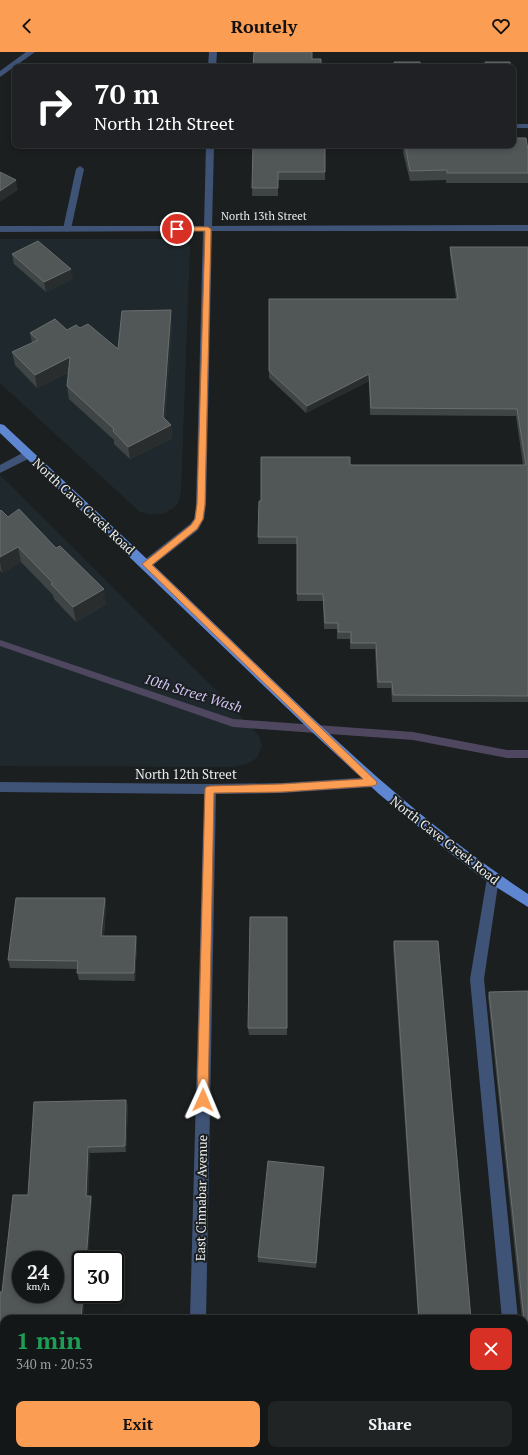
<!DOCTYPE html>
<meta charset="utf-8">
<style>
body{margin:0;font-family:"PT Serif",serif;background:#212425;color:#f1f3f6;height:100vh;display:flex;flex-direction:column;font-size:15px;white-space:nowrap}
*{box-sizing:border-box;margin:0}
p{font-size:13px;color:#9d9fa2}
.icon{flex:none;width:22px;height:22px;fill:none;stroke:currentColor;stroke-width:2;stroke-linecap:round;stroke-linejoin:round}
.map{position:relative;flex:1;overflow:hidden}
.details{position:absolute;left:0px;top:1263px;width:528px;height:140px;display:flex;flex-direction:column;background:#141718;border-radius:12px 12px 0 0;box-shadow:0 2px 6px #0003,0 0 0 1px #333637}
.details>*{flex:none}
.top-card{position:absolute;left:12px;top:12px;width:504px;height:84px;border-radius:8px;box-shadow:0 2px 6px #0003,0 0 0 1px #333637;background:#202124;color:#fff;overflow:hidden}
.speed{position:absolute;left:12px;top:1199px;display:flex;gap:8px;font-size:20px;font-weight:700;text-align:center}
.speed>*{display:grid;place-content:center;width:52px;height:52px;border-radius:50%;background:#141718;box-shadow:0 2px 6px #0003,0 0 0 1px #333637;line-height:1}
.speed small{font-size:10px;font-weight:400}
.speed .limit{border:2px solid #111;border-radius:6px;background:#fff;color:#111}
.pin{position:absolute;display:grid;place-items:center;width:34px;height:34px;color:#fff;margin:-17px;border:2px solid #fff;border-radius:50%;box-shadow:0 1px 4px #0007}
.me{position:absolute;width:44px;margin:-22px;rotate:1deg;stroke-linejoin:round;filter:drop-shadow(0 0 3px #0008)}
.turn{display:flex;align-items:center;gap:14px;height:84px;padding:0 16px;font-size:18px}
.turn .icon{width:52px;height:52px;stroke-width:2.5}
.turn b{display:block;font-size:28px;line-height:34px}
.round{display:grid;place-items:center;flex:none;width:42px;height:42px;border-radius:8px;background:#212425}
.overview{display:flex;align-items:center;justify-content:space-between;height:68px;padding:0 16px}
h1{font-size:24px;font-weight:700;line-height:30px;color:#1e9e55}
.primary-button{display:flex;gap:8px;margin-top:auto;padding:8px 16px}
.primary-button a{flex:1;height:46px;border-radius:8px;background:#fc9d54;color:#111;font-size:16px;font-weight:700;line-height:46px;text-align:center}
.primary-button a+a{background:#212425;color:#f1f3f6}
header{display:flex;justify-content:space-between;align-items:center;height:52px;padding:0 16px;background:#fc9d54;color:#111;font-size:18px;font-weight:700}
.map>svg:first-child{display:block}
.built{fill:#1f292d}
.lines{fill:none;stroke-linecap:round;stroke-linejoin:round}
.stream{fill:#4e475f;fill-rule:evenodd}
.lane{fill:#3f5377;fill-rule:evenodd}
.street{fill:#3f5377;fill-rule:evenodd}
.primary{fill:#5e86d1;fill-rule:evenodd}
.wall{fill:#3f4444}
.shaded-wall{fill:#292d2e}
.building{fill:#515656;stroke:#6a6e6e;fill-rule:evenodd}
.route{fill:#fc9d54;stroke:#a46637}
.labels{text-anchor:middle;stroke-width:4;stroke-linejoin:round;paint-order:stroke}
.far-street-label{font-size:11px;fill:#ebedee;stroke:#1b1f20}
.street-label{font-size:13px;fill:#ebedee;stroke:#1b1f20}
.water-label{font-size:14px;font-style:italic;fill:#d1c5f6;stroke:#1b1f20}
</style>
<header><svg class="icon" aria-label="back" viewBox="0 0 24 24"><path d="M15 5l-7 7 7 7"/></svg>Routely<svg class="icon" aria-label="heart" viewBox="0 0 24 24"><path d="M12 20l-8-8c-3-5 5-10 8-4 3-6 11-1 8 4z"/></svg></header>
<div class="map">
<svg width="528" height="1403" viewBox="0 0 528 1403">
<rect width="100%" height="100%" fill="#1b1f20"/>
<g class="built">
<path d="M0,187H175L187,191L190,194L181,440L178,452L172,457L163,462H150L140,460L0,331Z"/>
<path d="M0,423L215,637L259,684L262,694L257,706L247,712L233,715L0,714Z"/>
</g>
<g class="lines">
<path class="stream" d="M0,588L233,667L413,680L507,698H528V706H507L413,688L233,675L0,594Z"/>
<g class="lane">
<path d="M26,0H35L0,25V19Z"/>
<path d="M80,114L84,117L71,177L67,180L63,177L76,117Z"/>
<path d="M28,398L32,399L33,402L32,405L0,421V413Z"/>
<path d="M493,820L498,822L499,826L484,927L518,1267H502L470,927L487,826L488,822Z"/>
<rect x="524" y="1382" width="4" height="16"/>
</g>
<g class="street">
<path d="M209,0H217L216,15H208Z"/>
<rect x="513" y="72" width="15" height="4"/>
<path d="M206,93H214L212,174L528,173V179H212L206,453L204,467L198,478L151,515H143L142,512L143,509L190,472L194,467L196,453L203,179L0,180V174H204Z"/>
<path d="M373,725L377,726L379,730L377,734L373,735L282,741L216,742L206,1267H190L204,742L0,740V730L210,732L282,731Z"/>
<rect x="186" y="1399" width="16" height="4"/>
</g>
<path class="primary" d="M0,372L4,373C78,442 152,511 225,582C321,675 416,768 528,842V855L485,828L449,800L379,742L312,680L0,381Z"/>
</g>
<g class="wall">
<path d="M513,24L516,39L514,48H513Z"/>
<path d="M253,93L325,120V128H278V144H252Z"/>
<path d="M404,93H513L528,98V131H446V128L410,129L403,100Z"/>
<path d="M450,195H528V650H392L391,636H377L375,597H350V587H337V577H324L323,549H297V492H258L259,449H261L350,413H523L516,364L370,363L369,329L306,361L269,326V247H456L450,202Z"/>
<path d="M12,202L73,227L46,240L14,212Z"/>
<path d="M172,271L165,367L171,373L172,386L130,407L114,392V388L69,347L67,334L69,320L37,336L15,313L12,300L32,291L30,281L67,278L80,276L118,297Z"/>
<path d="M0,459L8,465L106,552L76,570L54,547L53,543L21,510L2,521L0,518Z"/>
<path d="M105,846L106,854L104,884H136L137,892L135,929L79,928L77,921V917L10,916L8,908Z"/>
<path d="M394,889L471,1267H418L393,893Z"/>
<path d="M528,939V1321L524,1284V1267H522L488,944L489,940Z"/>
<path d="M248,976H287V983H249Z"/>
<path d="M126,1048L128,1055L126,1100L90,1101L88,1144H91L92,1150L4,1267V1305H0V1240H2L28,1143Z"/>
<path d="M324,1115L316,1216L258,1210V1205Z"/>
</g>
<g class="shaded-wall">
<path d="M16,128L18,138L0,150V139Z"/>
<path d="M71,217L73,227L46,240L44,230Z"/>
<path d="M171,258L172,271L164,377L171,373L172,386L130,407L128,395Z"/>
<path d="M70,305L72,318L37,336L35,323Z"/>
<path d="M369,322V329L306,361L307,354Z"/>
<path d="M18,495L21,510L2,521L0,510V505Z"/>
<path d="M104,537L106,552L76,570L73,555Z"/>
<path d="M105,846L106,854L103,891L101,884Z"/>
<path d="M136,884L137,892L135,929L134,921Z"/>
<path d="M126,1048L128,1055L126,1100L125,1094Z"/>
<path d="M88,1095L90,1101L88,1150L86,1144Z"/>
<path d="M91,1144L92,1150L88,1208H86Z"/>
<path d="M83,1242H85L83,1267H81Z"/>
</g>
<g class="building">
<path d="M254,0H312V7H321V13H332V15H374H253Z"/>
<path d="M394,10H420L421,15H395Z"/>
<path d="M485,10H510L511,15H486Z"/>
<path d="M513,24L516,39H513Z"/>
<path d="M513,86H526L528,98V121H447V118L410,119L405,93H513Z"/>
<path d="M253,93H325V120H278V136H252Z"/>
<path d="M0,120L16,128L0,139Z"/>
<path d="M38,189L71,217L44,230L12,202Z"/>
<path d="M450,195H528V644L393,643L392,630H378L376,591H351V580H338V571H325L323,542H297V485H258L259,449H261V405H350V413H526L517,357L371,356L369,322L307,354L269,319V247H458Z"/>
<path d="M171,258L163,365L171,373L128,395L113,379L114,377L67,334L70,305L35,323L12,300L38,288L30,281L55,267L67,278L76,273L80,276L88,272L118,297L122,259Z"/>
<path d="M19,457L56,496L60,494L104,537L73,555L51,532L53,531L18,495L0,505V459L1,458L8,465Z"/>
<path d="M16,846H105L101,884H136L134,921H77L78,909L8,908Z"/>
<path d="M250,865H287V976H248Z"/>
<path d="M394,889H438L471,1267H419Z"/>
<path d="M528,939V1304L489,940Z"/>
<path d="M126,1048L125,1094L88,1095L86,1144H91L86,1208H81V1242H83L81,1267H4V1301H0V1240H2L13,1143H28L34,1050ZM21,1208H55V1242H21Z"/>
<path d="M268,1109L324,1115L316,1211L258,1205Z"/>
</g>
<path class="route" d="M174,175H208L211,177L205,452L203,467L197,477L152,513L377,730L376,733L372,734L282,740L214,741L208,1048L206,1052L203,1054L199,1052L197,1048L205,737L206,735L210,734L282,732L363,727L142,512L191,473L195,467L197,452L205,179H177L173,177Z"/>
<g class="labels">
<g class="far-street-label">
<text x="264" y="168">North 13th Street</text>
</g>
<g class="street-label">
<text transform="translate(84 454) rotate(43)" y="5">North Cave Creek Road</text>
<text x="186" y="727">North 12th Street</text>
<text transform="translate(445 788) rotate(38)" y="5">North Cave Creek Road</text>
<text transform="translate(201 1146) rotate(-89)" y="5">East Cinnabar Avenue</text>
</g>
<g class="water-label">
<text transform="translate(193 641) rotate(17)" y="5">10th Street Wash</text>
</g>
</g>
</svg>
<div class="speed"><div>24<small>km/h</small></div><div class="limit">30</div></div>
<div class="pin" style="left:177px;top:177px;background:#d93025"><svg class="icon" aria-label="arrive" viewBox="0 0 24 24"><path d="M6 21V4h12l-3 4 3 4H6"/></svg></div>
<svg class="me" style="left:203px;top:1048px" viewBox="-20 -20 40 40"><path d="M0-17L14 15 0 8-14 15z" fill="#fc9d54" stroke="#fff" stroke-width="4"/></svg>
<div class="top-card">
<div class="turn"><svg class="icon" aria-label="right" viewBox="0 0 24 24"><path d="M7 20v-9h11M14 6l5 5-5 5"/></svg><div><b>70 m</b>North 12th Street</div></div>
</div>
<section class="details">
<div class="overview"><div><h1>1 min</h1><p>340 m · 20:53</p></div><a class="round" style="background:#d93025;color:#fff"><svg class="icon" aria-label="close" viewBox="0 0 24 24"><path d="M6 6l12 12M18 6L6 18"/></svg></a></div>
<div class="primary-button"><a>Exit</a><a>Share</a></div>
</section>
</div>
